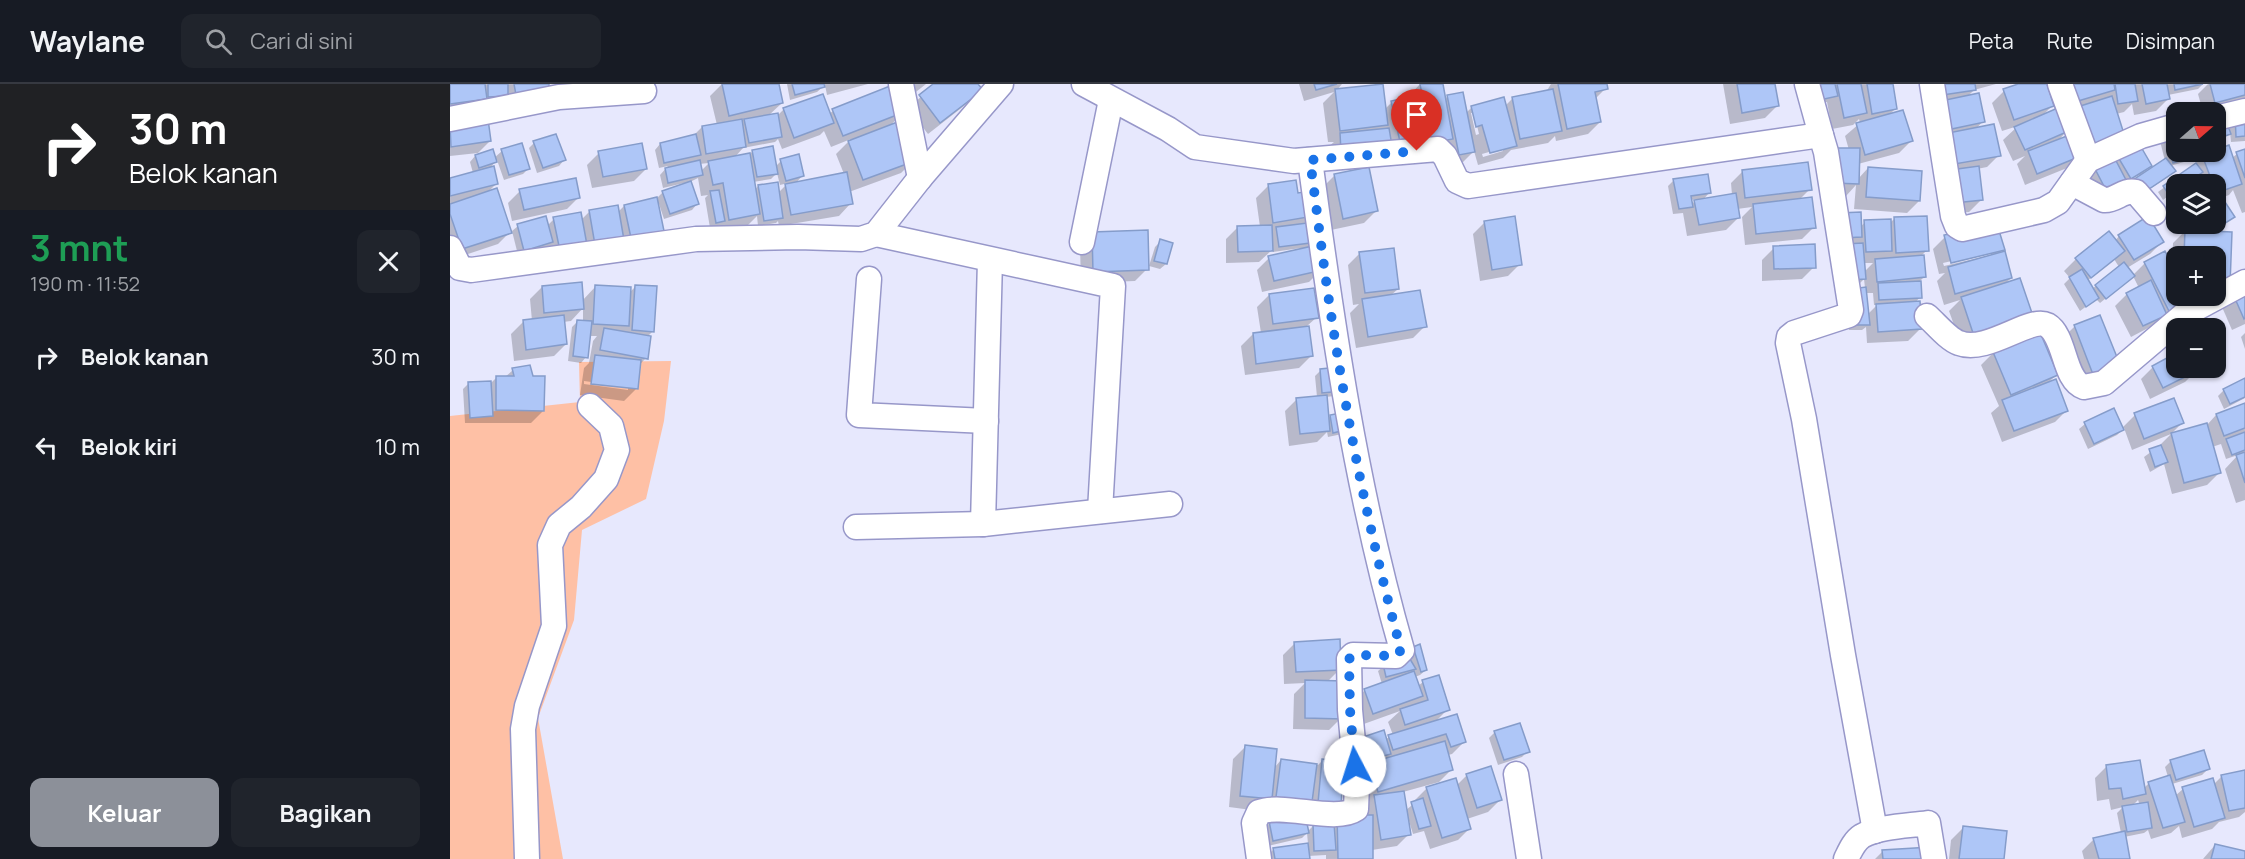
<!DOCTYPE html>
<html lang="id">
<meta charset="utf-8">
<style>
body{margin:0;font-family:Manrope,sans-serif;background:#20242c;color:#f1f3f6;height:100vh;display:flex;flex-direction:column;font-size:22px;white-space:nowrap}
*{box-sizing:border-box;margin:0}
p{font-size:20px;color:#9ea1a6}
.icon{flex:none;width:33px;height:33px;fill:none;stroke:currentColor;stroke-width:2;stroke-linecap:round;stroke-linejoin:round}
.map{position:relative;flex:1;overflow:hidden}
.drawer{display:flex;flex-direction:column;background:#171b24;width:450px}
.drawer>*{flex:none}
.hud{background:#202124;color:#fff;overflow:hidden}
.needle{width:39px;rotate:70deg}
.controls{position:absolute;left:1716px;top:18px;display:grid;gap:12px}
.controls a{display:grid;place-items:center;width:60px;height:60px;border-radius:12px;background:#171b24;box-shadow:0 2px 4px #0004;font-size:30px}
.pin{position:absolute;display:grid;place-items:center;width:51px;height:51px;color:#fff;margin:-62px -26px;border-radius:50% 50% 50% 0;rotate:-45deg;box-shadow:0 0 6px #0007}
.pin .icon{rotate:45deg}
.me{position:absolute;width:66px;margin:-33px;rotate:355deg;stroke-linejoin:round;filter:drop-shadow(0 0 4px #0008)}
.turn{display:flex;align-items:center;gap:21px;height:126px;padding:0 30px;font-size:27px}
.turn .icon{width:78px;height:78px;stroke-width:2.5}
.turn b{display:block;font-size:42px;line-height:51px}
.round{display:grid;place-items:center;flex:none;width:63px;height:63px;border-radius:12px;background:#20242c}
.overview{display:flex;align-items:center;justify-content:space-between;height:102px;padding:0 30px}
h1{font-size:36px;font-weight:700;line-height:45px;color:#1e9e55}
.cta{display:flex;gap:12px;margin-top:auto;padding:12px 30px}
.cta a{flex:1;height:69px;border-radius:12px;background:#8c9099;color:#fff;font-size:24px;font-weight:700;line-height:69px;text-align:center}
.cta a+a{background:#20242c;color:#f1f3f6}
ul{padding:0;list-style:none}
li{display:flex;align-items:center;gap:18px;height:90px;padding:0 30px}
li div{flex:1}
li b{display:block;font-size:22px}
li em{font-style:normal}
header{display:flex;align-items:center;gap:36px;box-sizing:border-box;height:84px;padding:0 30px;background:#171b24;border-bottom:2px solid #363941}
header strong{font-size:28px}
nav{display:flex;gap:33px;margin-inline-start:auto;font-size:21px}
.search{width:420px;height:54px;background:#20242c;display:flex;align-items:center;gap:15px;box-sizing:border-box;padding:0 21px;border-radius:12px;color:#9ea1a6;font-size:22px}
main{display:flex;flex:1;min-height:0}
.map>svg:first-child{display:block}
.green{fill:#fec0a5}
.shadow{fill:#0003;fill-rule:evenodd}
.building{fill:#aec6f7;stroke:#859cca;stroke-width:1.5}
.lines{fill:none;stroke-linecap:round;stroke-linejoin:round}
.street-casing{stroke:#9797c9;stroke-width:27}
.street{stroke:#fff;stroke-width:24}
.route{stroke:#1a73e8;stroke-width:10;stroke-dasharray:0 18}
</style>
<header>
<strong>Waylane</strong>
<div class="search"><svg class="icon" aria-label="search" viewBox="0 0 24 24"><circle cx="10" cy="10" r="6"/><path d="M15 15l6 6"/></svg>Cari di sini</div>
<nav><a>Peta</a><a>Rute</a><a>Disimpan</a></nav>
</header>
<main>
<section class="drawer">
<div class="hud">
<div class="turn"><svg class="icon" aria-label="right" viewBox="0 0 24 24"><path d="M7 20v-9h11M14 6l5 5-5 5"/></svg><div><b>30 m</b>Belok kanan</div></div>
</div>
<div class="overview"><div><h1>3 mnt</h1><p>190 m · 11:52</p></div><a class="round"><svg class="icon" aria-label="close" viewBox="0 0 24 24"><path d="M6 6l12 12M18 6L6 18"/></svg></a></div>
<ul>
<li><svg class="icon" aria-label="right" viewBox="0 0 24 24"><path d="M7 20v-9h11M14 6l5 5-5 5"/></svg><div><b>Belok kanan</b></div><em>30 m</em></li>
<li><svg class="icon" aria-label="left" viewBox="0 0 24 24"><path d="M17 20v-9H6M10 6l-5 5 5 5"/></svg><div><b>Belok kiri</b></div><em>10 m</em></li>
</ul>
<div class="cta"><a>Keluar</a><a>Bagikan</a></div>
</section>
<div class="map">
<svg width="1795" height="775" viewBox="0 0 1795 775">
<rect width="100%" height="100%" fill="#e7e8fd"/>
<path class="green" d="M221,277L214,337L196,415L132,446L124,536L88,634L113,775H0V332L130,318L129,278Z"/>
<g class="shadow">
<path d="M0,0H97L0,30Z"/>
<path d="M272,0H327L332,19L318,32H327L334,25L379,30L383,27L455,26L439,43L463,77L451,89L399,108L401,119L389,132L329,142L328,137L326,139L308,142L307,132L297,142L268,147L260,144L255,114L258,111L251,112L248,94L240,98L247,120L242,126L214,135L209,120H207L213,146L201,158L68,171L62,147L68,142H97L104,135L131,136L140,127L167,129L174,122L206,115L213,108L234,101V99L213,104L210,91L218,82L209,84L205,66L210,60L243,52L252,43L267,41L260,12ZM374,47L381,63L401,55L386,70L394,90L345,100L353,91L331,77L325,83L303,67L299,71L284,74L293,64L325,58L328,55L332,65L370,51ZM259,79L251,87L249,80ZM327,89L330,101L338,99L328,109L308,102L305,106L303,98L321,95Z"/>
<path d="M337,0H418L377,11L375,1L367,8L340,16Z"/>
<path d="M448,0H476L457,15Z"/>
<path d="M486,0H527L531,6L519,18L478,50L458,24Z"/>
<path d="M849,0H892L886,7L935,25L941,19L959,15V12L970,0H991L994,16L998,12L1016,29L1022,23L1055,22L1063,14L1096,8L1101,0H1155L1156,4L1145,15L1150,38L1138,50L1106,57L1105,52L1098,59L1061,66L1053,74L1028,81L1024,67L1012,79L994,63H878L884,58H878L873,19L884,8L854,17ZM1021,29H1024L1029,50L1026,51ZM1053,64V67L1033,73L1032,70Z"/>
<path d="M1273,0H1324L1327,22L1315,34L1280,40Z"/>
<path d="M1384,0H1441L1445,25L1439,31L1461,57L1449,69L1408,80V95L1418,84L1469,117L1457,129L1404,125L1406,101L1396,112L1372,111L1399,66L1395,52L1410,39L1409,35L1403,41L1382,45L1377,18L1360,22Z"/>
<path d="M1478,0H1546L1524,6L1517,13L1533,37L1526,45L1549,71L1537,83L1527,85L1531,116L1519,128L1492,130Z"/>
<path d="M1572,0H1753L1748,5L1718,11V15L1706,27L1684,31L1682,20L1674,28L1666,30L1617,84L1575,101L1567,80L1575,72L1563,77L1553,56L1568,42L1552,47L1542,19L1554,7ZM1603,21L1605,26L1592,32ZM1617,48L1618,53L1608,57L1614,50Z"/>
<path d="M1758,0H1795V18L1760,28H1753L1748,10Z"/>
<path d="M1795,31V57L1781,58L1779,37Z"/>
<path d="M0,42L40,57L28,69L0,72Z"/>
<path d="M1766,43L1779,49L1774,55L1766,58Z"/>
<path d="M1726,48V68H1746L1747,71L1741,76L1720,82L1724,87L1718,93L1686,114L1689,91L1650,111L1638,88L1662,73L1700,82L1692,90L1715,77L1710,57Z"/>
<path d="M84,59L114,76L109,82L87,89L79,64Z"/>
<path d="M52,67L79,84L73,90L54,96L47,76L38,86L47,99L37,109L60,148L48,160L0,176V95L23,89L20,78L25,72L44,74Z"/>
<path d="M1795,67V128L1792,129L1783,106L1779,111L1771,114L1783,133L1762,149H1781L1766,212V172H1726V212H1736L1742,221L1681,253L1665,222L1677,210L1689,204L1683,192L1650,219L1646,215L1630,227L1614,200L1620,194L1614,187L1626,175L1658,149L1665,157L1669,152L1712,158L1700,170L1677,184L1683,191L1694,180L1715,169L1722,184L1723,159L1735,147L1756,148L1751,140H1766V100H1747L1745,94L1735,100H1726V106L1713,116L1708,108L1741,84L1753,72L1782,74L1787,70ZM1664,175L1669,183L1642,205L1637,197Z"/>
<path d="M149,69L196,85L184,97L142,104L137,81Z"/>
<path d="M1293,87L1360,105L1349,116L1364,143L1352,155L1295,161L1292,133L1302,123L1287,125L1288,134L1276,146L1237,152L1233,129L1223,130L1218,102L1224,96L1259,109L1252,117L1282,111L1281,99ZM1247,115L1241,121L1240,116Z"/>
<path d="M885,91L926,127L914,139L881,146L873,103Z"/>
<path d="M818,102L847,111L863,132L853,141L871,186L859,198L812,208L807,186L819,174L852,166L851,164L823,168V165L809,178L776,179V155L788,143H810L806,114Z"/>
<path d="M70,107L129,113L117,125L62,137L58,119Z"/>
<path d="M1445,134L1477,166L1472,171L1474,193L1470,197V213L1465,219L1470,245L1458,257L1417,259L1416,243L1412,246H1399L1396,212L1415,204L1414,195L1409,200L1389,167L1415,138L1440,139ZM1414,179H1423L1414,188ZM1415,209H1423L1424,221H1427L1417,231Z"/>
<path d="M1035,138L1070,180L1058,192L1030,197L1023,150Z"/>
<path d="M642,149L697,185L685,197L631,199L630,162Z"/>
<path d="M1495,153L1553,165L1548,171L1561,194L1554,201L1569,195L1512,263L1499,227L1510,216L1494,221L1487,197L1495,189L1489,190L1483,165ZM1541,168V171L1494,182L1493,179Z"/>
<path d="M711,157L716,180L710,185L699,182L705,163Z"/>
<path d="M1324,164L1364,183L1352,195L1312,197V176Z"/>
<path d="M910,169L948,205L940,212L975,242L963,254L906,264L900,229L909,220L903,221L898,181Z"/>
<path d="M146,202L179,209L185,203L203,247L197,253L196,274L189,281L186,305L174,317L130,311L134,284L139,279L143,257L147,252H139L136,273L131,279L118,277L122,243L128,237L133,238V224L121,237L113,238L116,260L104,272L64,277L61,250L73,238L82,237L80,215L92,203L132,217ZM134,297L178,303V306L134,300Z"/>
<path d="M1795,207V240L1782,246L1772,223Z"/>
<path d="M819,211L867,233L857,242L861,272L849,284L795,291L791,262L803,250L811,249L807,223Z"/>
<path d="M1649,233L1669,282L1632,304L1612,255L1624,243Z"/>
<path d="M1795,249V265L1791,253Z"/>
<path d="M1589,250L1606,291L1596,301L1617,326L1605,338L1552,358L1541,329L1549,322L1531,281L1543,269Z"/>
<path d="M1726,271V284H1746L1747,286L1735,298L1700,315L1691,295L1703,283Z"/>
<path d="M888,284L885,312L875,313L878,335L880,332L892,350L878,353L877,348L867,358L839,362L835,327L847,315L867,313L865,292L871,286Z"/>
<path d="M63,286L93,327L81,339H15L13,305L19,299L39,301L47,293H55Z"/>
<path d="M1795,296V314L1774,325L1768,312L1774,306Z"/>
<path d="M1795,320V416L1786,419L1775,385L1788,371L1776,375L1771,360L1762,363L1769,389L1757,401L1722,410L1714,380L1700,388L1694,373L1709,362L1721,350L1682,366L1674,344L1667,351L1638,365L1629,345L1635,340L1672,344L1685,331L1732,339L1721,350L1757,341L1766,331Z"/>
<path d="M845,559L890,585L877,598L891,634L879,646L843,645L844,610L855,599L834,600L833,571Z"/>
<path d="M964,564L976,586L970,591L965,593L968,602L973,598L998,625L985,638L1014,658L1002,670L998,671L1002,685L989,698L953,708L956,726L966,718L965,716L977,704L1007,701L1017,691L1050,716L1038,728L1017,735L1020,744L1008,756L980,765L974,747L963,750L959,737L957,738L959,750L947,762L922,766V775H876V771L858,772L859,775H819L818,771L824,765L858,760L857,749L852,754L818,762L814,744L820,739L857,748L863,742L914,732L911,659L916,653L936,655L943,651L938,638L950,627L911,641L903,618L915,606L932,600L928,587L934,582Z"/>
<path d="M1045,648L1078,667L1072,673L1048,681L1039,654Z"/>
<path d="M795,663L824,684L831,676L868,681L872,677L890,720L809,727L779,723L783,675Z"/>
<path d="M1721,677L1758,685L1752,691L1722,700L1725,712L1733,705L1764,700L1771,693H1795V728L1789,733L1769,738L1762,745L1732,754L1729,742L1721,749L1701,755L1698,746L1694,749L1674,753L1678,775H1634L1632,767L1644,755L1671,749L1667,729L1673,723L1661,726L1659,715L1647,717L1645,694L1657,682L1694,704L1699,699L1718,693L1715,683ZM1688,716L1690,721L1682,722Z"/>
<path d="M1513,744L1552,775H1499L1501,756Z"/>
<path d="M1765,761L1795,769V775H1753Z"/>
<path d="M1433,767L1481,775H1425Z"/>
</g>
<g class="building">
<path d="M0,0H35L37,15L0,20Z"/>
<path d="M38,0H58V12L38,13Z"/>
<path d="M64,0H99V6L66,11Z"/>
<path d="M272,0H329L333,19L279,32Z"/>
<path d="M342,0H374L375,3L345,11Z"/>
<path d="M445,0L457,27L393,52L382,25Z"/>
<path d="M483,0H528L533,6L490,39L469,11Z"/>
<path d="M864,0H887L866,6Z"/>
<path d="M933,0L938,41L890,47L885,5Z"/>
<path d="M970,0H993L1003,55L981,59Z"/>
<path d="M1108,0H1157L1158,5L1145,8L1151,38L1117,45Z"/>
<path d="M1287,0H1325L1329,22L1292,29Z"/>
<path d="M1362,0H1385L1388,12L1365,17Z"/>
<path d="M1387,0H1411L1417,29L1394,34Z"/>
<path d="M1417,0H1443L1447,25L1422,30Z"/>
<path d="M1485,0H1525L1526,6L1486,12Z"/>
<path d="M1568,0H1597L1604,22L1564,36L1553,5Z"/>
<path d="M1612,0H1664L1665,6L1618,20Z"/>
<path d="M1665,0H1685L1688,17L1668,20Z"/>
<path d="M1692,0H1717L1720,15L1696,20Z"/>
<path d="M1724,0H1753L1725,6Z"/>
<path d="M1760,0H1795V11L1765,19Z"/>
<path d="M1103,5L1112,47L1070,55L1062,13Z"/>
<path d="M1013,8L1025,68L1009,71L997,11Z"/>
<path d="M1529,9L1535,38L1492,47L1486,18Z"/>
<path d="M373,10L384,39L344,54L333,24Z"/>
<path d="M969,11L978,52L950,58L941,17Z"/>
<path d="M1662,12L1675,53L1638,65L1624,24Z"/>
<path d="M1054,13L1067,62L1040,69L1032,41L1026,43L1021,22Z"/>
<path d="M1610,23L1621,46L1575,66L1564,43Z"/>
<path d="M1453,26L1463,57L1415,71L1406,39Z"/>
<path d="M328,29L332,53L299,59L294,35Z"/>
<path d="M1795,29V52L1786,53L1785,30Z"/>
<path d="M38,35L41,57L1,63L0,41Z"/>
<path d="M292,35L296,63L256,70L252,42Z"/>
<path d="M450,37L465,77L413,96L398,57Z"/>
<path d="M1776,37L1781,50L1766,55V41Z"/>
<path d="M1544,40L1551,72L1499,81L1493,50Z"/>
<path d="M939,44L942,62L891,68L890,49Z"/>
<path d="M1726,47V68H1747L1748,71L1723,79L1715,50Z"/>
<path d="M106,50L116,76L93,84L83,57Z"/>
<path d="M246,50L251,71L214,79L210,59Z"/>
<path d="M1622,50L1631,72L1587,90L1578,67Z"/>
<path d="M1687,56L1702,82L1681,95L1665,68Z"/>
<path d="M72,59L80,85L59,91L51,65Z"/>
<path d="M192,59L197,85L153,93L148,67Z"/>
<path d="M1779,61L1792,100L1766,109V100H1763L1752,71Z"/>
<path d="M323,62L328,90L307,93L302,66Z"/>
<path d="M1384,64H1410L1409,100L1383,99Z"/>
<path d="M43,65L47,78L29,84L25,71Z"/>
<path d="M1795,65V94L1786,68Z"/>
<path d="M300,69L310,130L279,136L273,99L263,101L258,77Z"/>
<path d="M349,70L354,92L336,97L330,75Z"/>
<path d="M1663,71L1676,96L1656,106L1643,81Z"/>
<path d="M1716,74L1726,87L1693,109L1683,96Z"/>
<path d="M250,76L253,91L218,99L215,84Z"/>
<path d="M1358,78L1362,106L1295,114L1292,86Z"/>
<path d="M1746,79L1753,88L1735,100H1726V106L1719,111L1713,102Z"/>
<path d="M44,82L48,100L0,112V94Z"/>
<path d="M1529,82L1533,116L1504,119L1500,86Z"/>
<path d="M919,83L928,127L893,135L884,90Z"/>
<path d="M1418,83L1472,87L1470,117L1416,113Z"/>
<path d="M397,88L403,120L341,131L335,100Z"/>
<path d="M1258,90L1261,109L1241,112L1243,123L1229,125L1223,95Z"/>
<path d="M126,94L130,114L74,126L69,105Z"/>
<path d="M846,96L848,109L860,107L864,132L823,139L818,100Z"/>
<path d="M241,97L249,120L220,130L212,107Z"/>
<path d="M328,98L333,134L314,137L308,101Z"/>
<path d="M47,104L62,149L12,165L0,130V120Z"/>
<path d="M269,106L275,137L266,139L260,107Z"/>
<path d="M1286,109L1290,134L1249,141L1244,116Z"/>
<path d="M1771,112L1785,133L1764,146L1760,140H1766V115Z"/>
<path d="M207,113L214,147L181,154L174,121Z"/>
<path d="M1362,113L1366,144L1306,150L1303,120Z"/>
<path d="M168,121L174,156L145,161L139,126Z"/>
<path d="M131,128L137,161L110,167L103,133Z"/>
<path d="M1411,128L1412,153L1392,154L1389,129Z"/>
<path d="M96,132L103,158L74,167L67,140Z"/>
<path d="M1065,132L1072,181L1042,186L1034,137Z"/>
<path d="M1477,132L1479,167L1446,169L1444,133Z"/>
<path d="M1698,132L1714,158L1684,176L1668,151Z"/>
<path d="M1441,135L1442,167L1416,168L1414,136Z"/>
<path d="M865,138L868,158L829,163L826,143Z"/>
<path d="M1547,140L1555,166L1501,179L1494,151Z"/>
<path d="M822,141L823,167L788,168L787,142Z"/>
<path d="M698,146L699,186L643,188L642,148Z"/>
<path d="M1735,146L1782,148L1780,201L1766,200V172H1734Z"/>
<path d="M1659,147L1675,167L1641,194L1625,174Z"/>
<path d="M710,155L723,159L717,180L704,177Z"/>
<path d="M1413,159L1416,195L1400,196L1394,160Z"/>
<path d="M1365,160L1366,184L1324,185L1323,162Z"/>
<path d="M867,161L873,186L824,197L818,172Z"/>
<path d="M944,164L949,205L915,209L909,168Z"/>
<path d="M1555,167L1562,194L1505,210L1498,183Z"/>
<path d="M1715,167L1726,189V212H1738L1743,222L1722,233L1694,178Z"/>
<path d="M1474,171L1476,193L1427,198L1425,175Z"/>
<path d="M1674,178L1685,192L1656,215L1645,201Z"/>
<path d="M1632,185L1649,214L1636,223L1619,193Z"/>
<path d="M1570,194L1583,232L1524,252L1511,213Z"/>
<path d="M1701,196L1717,231L1693,242L1676,209Z"/>
<path d="M1471,197L1472,214L1429,216L1428,199Z"/>
<path d="M132,198L134,225L94,229L92,202Z"/>
<path d="M145,201L181,203L179,242L143,240Z"/>
<path d="M185,201L207,202L204,248L182,246Z"/>
<path d="M1416,203L1420,241H1404L1401,205Z"/>
<path d="M864,204L869,234L823,240L819,210Z"/>
<path d="M1795,205V234L1794,235L1783,210Z"/>
<path d="M970,206L977,243L918,253L912,215Z"/>
<path d="M1470,217L1472,245L1428,248L1426,220Z"/>
<path d="M114,231L117,260L76,266L73,236Z"/>
<path d="M1650,231L1671,283L1644,293L1624,241Z"/>
<path d="M127,236L142,237L138,274L123,272Z"/>
<path d="M859,242L863,272L806,280L803,249Z"/>
<path d="M154,244L201,252L198,275L150,266Z"/>
<path d="M1590,248L1608,291L1561,311L1543,268Z"/>
<path d="M1726,269V284H1748L1749,286L1713,304L1702,282Z"/>
<path d="M145,271L191,276L188,305L141,300Z"/>
<path d="M80,281L83,292H95L94,327L46,326V292H64L62,284Z"/>
<path d="M889,283L892,307L872,309L870,285Z"/>
<path d="M1795,294V313L1780,320L1773,305Z"/>
<path d="M1606,295L1618,327L1564,347L1552,316Z"/>
<path d="M41,297L43,332L20,334L18,298Z"/>
<path d="M877,311L880,347L850,350L846,314Z"/>
<path d="M1724,314L1734,339L1694,355L1684,329Z"/>
<path d="M1795,319V344L1774,352L1766,330Z"/>
<path d="M1664,324L1674,346L1644,360L1634,338Z"/>
<path d="M896,328L899,345L883,349L880,331Z"/>
<path d="M1757,339L1771,389L1734,399L1721,349Z"/>
<path d="M1795,348V366L1782,371L1776,355Z"/>
<path d="M1711,361L1718,378L1705,383L1699,365Z"/>
<path d="M1795,368V399L1786,371Z"/>
<path d="M890,555L891,586L846,588L844,558Z"/>
<path d="M970,560L977,586L971,588L963,563Z"/>
<path d="M957,570L966,585L936,593L933,580Z"/>
<path d="M964,587L973,612L923,630L914,605Z"/>
<path d="M989,591L1000,626L955,641L950,625L978,616L972,596Z"/>
<path d="M855,596L894,597L893,635L855,634Z"/>
<path d="M1007,630L1016,658L1001,663L996,650L943,666L938,651Z"/>
<path d="M1070,639L1080,668L1054,676L1044,647Z"/>
<path d="M934,646L941,670L922,675L916,652Z"/>
<path d="M995,657L1003,686L928,708L919,679Z"/>
<path d="M795,661L827,665L822,715L790,712Z"/>
<path d="M1754,666L1760,685L1726,696L1720,676Z"/>
<path d="M831,675L867,680L862,718L826,713Z"/>
<path d="M872,675L894,677L891,721L868,719Z"/>
<path d="M1690,676L1696,710L1673,715L1671,704L1659,705L1656,681Z"/>
<path d="M1041,682L1052,716L1027,724L1016,690Z"/>
<path d="M1795,686V724L1779,727L1771,691Z"/>
<path d="M1720,691L1735,738L1713,744L1698,698Z"/>
<path d="M1006,694L1021,745L992,754L976,703Z"/>
<path d="M1763,694L1775,734L1744,743L1732,703Z"/>
<path d="M954,707L961,751L931,756L924,711Z"/>
<path d="M973,714L981,742L969,745L961,718Z"/>
<path d="M1698,718L1702,744L1677,748L1672,722Z"/>
<path d="M855,730L859,749L823,757L819,737Z"/>
<path d="M887,731H923V775H888Z"/>
<path d="M884,739L886,766L864,767L863,740Z"/>
<path d="M1513,742L1557,747L1554,775H1509Z"/>
<path d="M1675,747L1680,775H1649L1643,754Z"/>
<path d="M858,759L860,775H825L823,764Z"/>
<path d="M1765,760L1795,767V775H1761Z"/>
<path d="M1481,763L1482,775H1433L1432,766Z"/>
</g>
<g class="lines">
<defs>
<g id="street">
<path d="M451,0L470,94"/>
<path d="M634,0L718,45L745,63L844,77L988,65L995,72L1007,97L1018,102L1371,51L1376,68L1401,226L1399,231L1344,249L1339,253L1338,259L1354,335L1393,571L1425,747"/>
<path d="M1357,0L1371,51"/>
<path d="M1482,0L1503,132L1507,142L1512,145L1594,126L1608,118L1638,76L1691,52L1726,42"/>
<path d="M1610,0L1638,76"/>
<path d="M1766,34L1795,27"/>
<path d="M0,35L109,13L194,7"/>
<path d="M1622,99L1654,116C1666,117 1673,105 1686,108L1704,129"/>
<path d="M426,150L663,202L650,427"/>
<path d="M632,158L661,16"/>
<path d="M0,164L10,184L21,186L246,155L348,153L411,155L426,150L470,94L551,0"/>
<path d="M419,195L409,331L536,337"/>
<path d="M1477,232C1486,240 1498,255 1509,259C1537,270 1580,232 1597,241C1616,252 1613,296 1634,303L1654,299L1734,231L1795,198"/>
<path d="M533,440L540,176"/>
<path d="M406,443L533,440L720,420"/>
<path d="M1066,690L1079,775"/>
<path d="M77,775L73,645L77,622L104,542L100,461L109,441L131,423L156,395L167,366L161,342L140,322"/>
<path d="M809,775L804,739L809,728C834,719 886,739 906,725L907,700L900,626L899,575L903,571L946,572L952,566C906,406 882,240 860,76"/>
<path d="M1396,775C1400,767 1404,757 1412,752C1431,742 1458,742 1478,739L1484,775"/>
</g>
</defs>
<use href="#street" class="street-casing"/>
<use href="#street" class="street"/>
</g>
<g class="lines">
<path class="route" d="M905,682L900,626L899,575L903,571L946,572L951,566C921,456 898,343 881,230C873,179 867,127 860,76L967,67"/>
</g>
</svg>
<div class="controls">
<a><svg class="needle" viewBox="-14 -14 28 28"><path d="M0-13l5 13h-10z" fill="#e53935"/><path d="M0 13l5-13h-10z" fill="#9ea1a6"/></svg></a>
<a><svg class="icon" aria-label="layers" viewBox="0 0 24 24"><path d="M12 4l9 5-9 5-9-5zM3 14l9 5 9-5"/></svg></a>
<a>+</a>
<a>−</a>
</div>
<div class="pin" style="left:967px;top:67px;background:#d93025"><svg class="icon" aria-label="arrive" viewBox="0 0 24 24"><path d="M6 21V4h12l-3 4 3 4H6"/></svg></div>
<svg class="me" style="left:905px;top:682px" viewBox="-20 -20 40 40"><circle r="19" fill="#fff"/><path d="M0-13L10 11 0 6-10 11z" fill="#1a73e8"/></svg>
</div>
</main>
